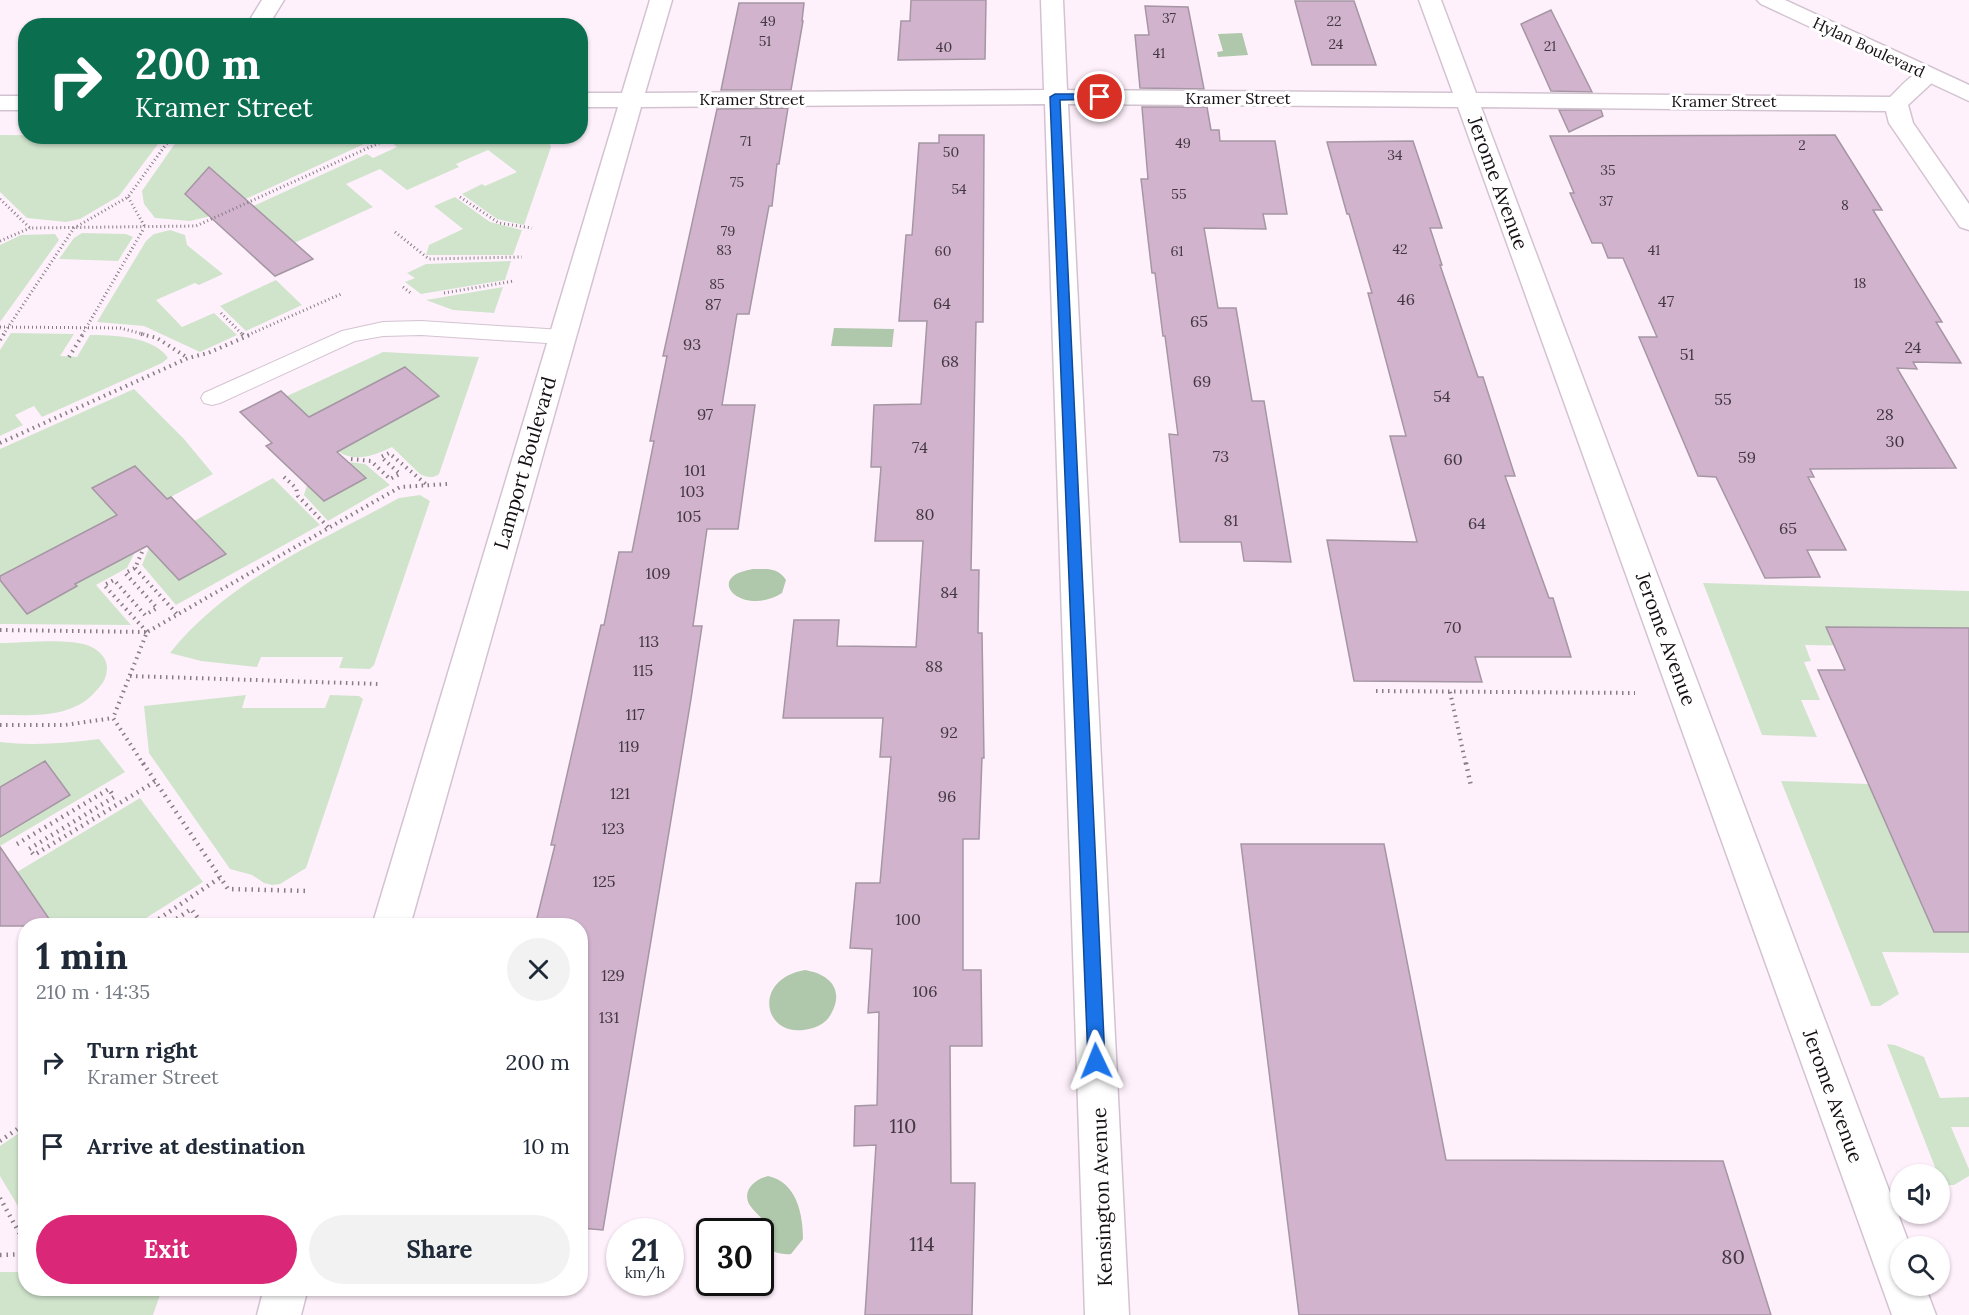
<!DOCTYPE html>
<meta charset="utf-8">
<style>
body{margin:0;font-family:Lora,serif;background:#f2f2f3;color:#1f2937;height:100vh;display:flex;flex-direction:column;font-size:22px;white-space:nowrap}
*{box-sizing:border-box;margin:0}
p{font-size:20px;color:#747a83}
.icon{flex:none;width:33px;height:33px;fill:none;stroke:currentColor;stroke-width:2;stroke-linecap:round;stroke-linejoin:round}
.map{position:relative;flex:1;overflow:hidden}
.details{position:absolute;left:18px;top:918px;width:570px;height:378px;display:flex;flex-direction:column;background:#fff;border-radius:24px;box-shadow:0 2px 4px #0004}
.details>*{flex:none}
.banner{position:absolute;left:18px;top:18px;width:570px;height:126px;border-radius:24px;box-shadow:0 2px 4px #0004;background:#0b6e4f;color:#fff;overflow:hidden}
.buttons{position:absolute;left:1890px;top:1164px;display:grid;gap:12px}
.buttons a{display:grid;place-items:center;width:60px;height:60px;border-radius:50%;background:#fff;box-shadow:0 2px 4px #0004;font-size:30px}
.speed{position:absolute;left:606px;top:1218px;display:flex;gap:12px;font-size:30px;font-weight:700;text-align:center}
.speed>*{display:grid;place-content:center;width:78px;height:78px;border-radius:50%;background:#fff;box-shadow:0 2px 4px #0004;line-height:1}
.speed small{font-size:15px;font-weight:400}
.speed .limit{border:3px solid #111;border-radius:9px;background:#fff;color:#111}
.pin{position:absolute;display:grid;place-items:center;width:51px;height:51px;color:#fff;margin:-26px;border:3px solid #fff;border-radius:50%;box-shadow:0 2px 6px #0007}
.me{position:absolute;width:66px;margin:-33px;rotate:358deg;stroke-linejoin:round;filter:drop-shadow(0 0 4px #0008)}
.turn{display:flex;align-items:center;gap:21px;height:126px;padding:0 18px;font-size:27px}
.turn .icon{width:78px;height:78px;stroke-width:2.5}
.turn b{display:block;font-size:42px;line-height:51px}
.round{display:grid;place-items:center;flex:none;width:63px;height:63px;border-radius:32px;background:#f2f2f3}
.summary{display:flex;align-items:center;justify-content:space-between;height:102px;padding:0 18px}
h1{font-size:36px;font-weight:800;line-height:45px}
.primary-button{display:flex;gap:12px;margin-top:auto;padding:12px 18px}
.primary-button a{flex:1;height:69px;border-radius:36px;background:#db2777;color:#fff;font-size:24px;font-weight:800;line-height:69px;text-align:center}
.primary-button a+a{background:#f2f2f3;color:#1f2937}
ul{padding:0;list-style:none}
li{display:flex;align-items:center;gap:18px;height:84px;padding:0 18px}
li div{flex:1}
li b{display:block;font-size:22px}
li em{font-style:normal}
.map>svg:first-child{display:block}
.green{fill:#d0e4cc}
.water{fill:#afc7aa}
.building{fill:#d1b3cd;stroke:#a596a3;stroke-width:1.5}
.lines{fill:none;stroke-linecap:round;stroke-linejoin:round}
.lane-casing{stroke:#d3c3d1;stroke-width:2}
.street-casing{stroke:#d3c3d1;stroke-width:3}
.secondary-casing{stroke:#d3c3d1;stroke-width:3}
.path-far2{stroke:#877e85;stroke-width:3;stroke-dasharray:1 3;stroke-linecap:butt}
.path-far1{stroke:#877e85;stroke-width:4;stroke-dasharray:1.5 4.5;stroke-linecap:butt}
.path{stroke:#877e85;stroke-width:4.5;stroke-dasharray:1.5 5;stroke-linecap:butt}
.lane{fill:#fff;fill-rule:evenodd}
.street{fill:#fff;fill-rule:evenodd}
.secondary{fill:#fff;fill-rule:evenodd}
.route{fill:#1a73e8;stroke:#114b97;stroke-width:1.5}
.labels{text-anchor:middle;stroke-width:6;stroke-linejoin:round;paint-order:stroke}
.far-number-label{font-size:14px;fill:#433842}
.far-street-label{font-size:16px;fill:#140f13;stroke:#fff}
.number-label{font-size:16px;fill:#433842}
.street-label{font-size:20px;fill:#140f13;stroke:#fff}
.near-number-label{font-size:20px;fill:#433842}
</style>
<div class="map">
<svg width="1969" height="1315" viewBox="0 0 1969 1315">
<rect width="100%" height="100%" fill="#fff1fc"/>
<g class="green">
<path d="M0,135L160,136L161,140L119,196L80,219L66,222L27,218L0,192Z"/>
<path d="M184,137H379L207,217L190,221L155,218L144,204L142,191L176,142Z"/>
<path d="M404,137H539L549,142L551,147L524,225L497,219L462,194L482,184L485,186L517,172L488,150L456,164L459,167L407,190L380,169L346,184L373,207L294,243L268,219L230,235L216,223L367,154L373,158L397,147L391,142Z"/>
<path d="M455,197L490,222L522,230L513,255H426L429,245L463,229L434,206Z"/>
<path d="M170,230L185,235L187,245L223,274L199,285L195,283L156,300L182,327L214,313L237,335L200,352L144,326L97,322L146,241L154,234Z"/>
<path d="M82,233L126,234L133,237L118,261L59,259L74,238Z"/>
<path d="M55,234L59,240L0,322V245L21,235Z"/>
<path d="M511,261L505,280L421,294L405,282L415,278L407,273L426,264Z"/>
<path d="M276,280L302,305L246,331L220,306Z"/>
<path d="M503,287L494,313L453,310L426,300Z"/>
<path d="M11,333L74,334L60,356L77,357L90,335C112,335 154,336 168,358L162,363L42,417L34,406L15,415L23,425L0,436V350Z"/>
<path d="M383,352L479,357L439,474C433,479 426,477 420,474L392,447C372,457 350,464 333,447L392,415L397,419L439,396L405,367L365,388L313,420L287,396Z"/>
<path d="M134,389L184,439L213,474L167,499L135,466L92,488L120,518L50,555L47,552L0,576V449Z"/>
<path d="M349,462L365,464L390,485L328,521L304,495L307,485L325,501L365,478Z"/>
<path d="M273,478L320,525L176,605L142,565L149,548L179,580L226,554L194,521Z"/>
<path d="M420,495L430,501L374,665L370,669L339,668L343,657H261L257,667L201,661L170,653C228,580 319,542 399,498Z"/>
<path d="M135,552L127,568L96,585L131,625L0,624V580L27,613L76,587L75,584Z"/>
<path d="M1703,583L1969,591V628L1858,627L1866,646L1805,645L1811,661L1804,662L1820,700H1801L1817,737L1762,735Z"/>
<path d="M0,643C26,643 63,638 87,645C98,649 107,657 107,668C107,678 102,685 95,692C71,719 32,715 0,715Z"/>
<path d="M246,695L242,708H325L330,695L359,696L363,699L306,868L280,884L272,885L264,883L252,875L230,869L149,753L144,706Z"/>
<path d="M99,739L125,772L0,846V742C34,746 66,743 99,739Z"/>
<path d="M1781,781L1869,784L1969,932V953L1882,952L1899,994L1880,1006H1871Z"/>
<path d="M140,798L203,882L135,925H54L17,872Z"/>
<path d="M1887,1044L1895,1045L1924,1057L1940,1098L1969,1097V1127H1951L1969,1169V1176L1954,1185H1942Z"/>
<path d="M25,1129V1218L0,1176V1146Z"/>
<path d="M0,1272H25L26,1288L162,1289L153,1315H0Z"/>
</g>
<g class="water">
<path d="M1242,33L1248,55L1218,57L1217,52L1223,51L1218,34Z"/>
<path d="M834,328L894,329L892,347L831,346Z"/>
<path d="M753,569C767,569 778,567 786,580L782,593C743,618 701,577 753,569Z"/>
<path d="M805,970C829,974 845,989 831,1014C827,1022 818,1027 809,1029C763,1040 751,979 805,970Z"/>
<path d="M768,1176C797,1182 803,1215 803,1239L791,1254C773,1256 758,1245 768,1227C763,1218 754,1212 749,1204C742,1189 756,1179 768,1176Z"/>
</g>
<g class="building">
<path d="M911,0H986L985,59L898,60L901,21H910Z"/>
<path d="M1295,1H1354L1376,65H1312Z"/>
<path d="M739,3H804L802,21H803L791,90H721Z"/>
<path d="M1145,6L1188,7L1204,89L1140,88L1135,35H1149Z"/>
<path d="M1551,10L1592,92L1551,91L1521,24Z"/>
<path d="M1142,107H1207L1211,130H1219L1220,141H1275L1287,214H1263L1266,229L1204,228L1218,308H1236L1252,401H1264L1291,562L1244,561L1241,542H1180L1169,434L1178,435L1165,336H1163L1155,273H1152L1141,179H1148Z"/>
<path d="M788,108L779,164H777L772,206H769L749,314H737L722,405H755L738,529H707L693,626H702L691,699L603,1230L580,1228V926H535L555,845H551L601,625H604L619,552H632L654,441H650L667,356H663L717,109Z"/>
<path d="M1559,110H1601L1603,116L1569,132Z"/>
<path d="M939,135H984L983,322H976L971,570H979L978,633H982L984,758H982L979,839H963V970H981L982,1046H950L951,1183H975L972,1315H865L876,1145L854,1146L855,1106L877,1105L879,1012L868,1013L872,949L850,948L856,883H880L891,757H880L883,718H783L794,620H839L837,646L916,647L923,541H875L881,467H871L874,405L921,404L927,321H899L906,235H912L919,143H939Z"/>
<path d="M1835,135L1882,210H1873L1942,322H1936L1961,363L1913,362L1917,369L1897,368L1956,468L1810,469L1814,477H1808L1846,550H1807L1820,577L1765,578L1716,477L1698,476L1639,337H1657L1623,258H1608L1602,243H1592L1570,193H1574L1550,136Z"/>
<path d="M1413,141L1442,228H1430L1442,265H1440L1478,377H1483L1515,476H1505L1549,598H1553L1571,657H1475L1482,682L1354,681L1327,540L1417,542L1390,436H1406L1368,293H1372L1349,214H1347L1327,142Z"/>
<path d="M209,167L313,259L275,276L185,194Z"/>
<path d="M405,367L439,396L337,452L366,478L324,501L266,446L272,443L240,412L281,391L309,417Z"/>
<path d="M135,466L167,499L171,497L226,554L179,580L147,546L75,584L77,586L27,614L0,580V576L117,515L92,488Z"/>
<path d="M1826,627L1969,628V932H1934L1818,670H1845Z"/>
<path d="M45,761L70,795L0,837V787Z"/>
<path d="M1241,844H1384L1446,1160L1723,1161L1771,1315H1299Z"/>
<path d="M0,847L54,926H0Z"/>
</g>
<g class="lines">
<defs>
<path id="lane" d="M421,321L562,330L569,332L573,337L569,342L562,344L421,335L383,336L355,341L220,403L212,405L204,403L201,398L204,393L342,331L383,322Z"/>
<g id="street">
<path d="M262,0H284L268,26H246Z"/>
<path d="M650,0H672L645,93L1044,90L1041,0H1063L1067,90L1453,93L1419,0H1441L1476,93L1890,97C1903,85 1916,66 1935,70L1938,75L1935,80L1908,105L1913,123L1969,204V230L1960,227L1889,123L1886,111L1481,107L1910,1246H1900V1286H1925L1936,1315H1892L1458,107L1068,104L1129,1315H1085L1045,104L641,107L410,926H372L618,107H580V93H622Z"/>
<rect x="0" y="96" width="26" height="14"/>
<path d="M264,1288H308L301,1315H257Z"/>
</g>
<path id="secondary" d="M1757,0H1785L1969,85V101L1761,4Z"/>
</defs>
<use href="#lane" class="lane-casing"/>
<use href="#street" class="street-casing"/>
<use href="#secondary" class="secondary-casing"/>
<g class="path-far2">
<path d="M128,197L145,227"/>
<path d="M460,197L499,223L532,228"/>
<path d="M0,199L30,228L196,226L379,143L386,136"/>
<path d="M395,232L429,259L522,257"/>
<path d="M0,241L30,228"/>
<path d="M403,287L412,294"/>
<path d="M444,293L514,281"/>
<path d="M221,313L243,335"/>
<path d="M0,327L120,328L147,335"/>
<path d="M3,335L74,228L128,197L172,136"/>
<path d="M82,335L144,228"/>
<path d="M248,335L341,294"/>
</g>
<g class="path-far1">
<path d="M141,334L157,338L188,358"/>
<path d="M242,334L245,337"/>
<path d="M0,340L4,334"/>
<path d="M69,357L83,334"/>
<path d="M0,443L188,358L208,353L252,334"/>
<path d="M351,459L371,461L390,479L400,474L381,457L389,453L427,485"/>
<path d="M284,477L296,488L298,496L329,528"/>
<path d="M142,552L135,568L125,573L157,608L145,615L114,580L104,585L147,632"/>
<path d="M135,568L177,614"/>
<path d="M0,630L146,632"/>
<path d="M130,676L378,684"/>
<path d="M1376,691L1635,693"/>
<path d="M1450,692L1466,765"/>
<path d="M0,725H65L113,718"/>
<path d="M144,765L113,718L147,632L400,487L447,484"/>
</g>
<g class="path">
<path d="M143,763L228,889L309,891"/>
<path d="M1466,763L1471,786"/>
<path d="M17,844L109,789L114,797L29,849L34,855L156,781"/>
<path d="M148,926L221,877"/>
<path d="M166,926L191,909L198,918L186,926"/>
<path d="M0,1141L26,1123"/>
<path d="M0,1198L26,1245"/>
<path d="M0,1255L26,1254"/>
</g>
<use href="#lane" class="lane"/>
<use href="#street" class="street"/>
<use href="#secondary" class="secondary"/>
</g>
<path class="route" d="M1100,94L1104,97L1103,99L1060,100L1105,1061L1102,1067L1096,1069L1090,1067L1088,1061L1050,97L1055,94Z"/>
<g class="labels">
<g class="far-number-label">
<text x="1169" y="23">37</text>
<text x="768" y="26">49</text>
<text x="1334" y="26">22</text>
<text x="765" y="46">51</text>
<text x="1336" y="49">24</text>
<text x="1550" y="51">21</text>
<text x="944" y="52">40</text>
<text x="1159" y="58">41</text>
<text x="746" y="146">71</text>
<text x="1183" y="148">49</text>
<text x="1802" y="150">2</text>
<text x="951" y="157">50</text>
<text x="1395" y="160">34</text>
<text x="1608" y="175">35</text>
<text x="737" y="187">75</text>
<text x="959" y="194">54</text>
<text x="1179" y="199">55</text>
<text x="1606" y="206">37</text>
<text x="1845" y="210">8</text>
<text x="728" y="236">79</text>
<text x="1400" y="254">42</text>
<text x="724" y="255">83</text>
<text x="1654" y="255">41</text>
<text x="943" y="256">60</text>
<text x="1177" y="256">61</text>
<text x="1860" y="288">18</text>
<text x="717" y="289">85</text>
</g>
<g class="far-street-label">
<text transform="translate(1869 47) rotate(25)" y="6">Hylan Boulevard</text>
<text x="1238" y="104">Kramer Street</text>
<text x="752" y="105">Kramer Street</text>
<text x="1724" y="107">Kramer Street</text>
</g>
<g class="number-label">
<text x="1406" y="305">46</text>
<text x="1666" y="307">47</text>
<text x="942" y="309">64</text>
<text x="713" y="310">87</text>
<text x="1199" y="327">65</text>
<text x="692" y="350">93</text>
<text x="1913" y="353">24</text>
<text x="1687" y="360">51</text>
<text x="950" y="367">68</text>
<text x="1202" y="387">69</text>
<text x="1442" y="402">54</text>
<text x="1723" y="405">55</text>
<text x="705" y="420">97</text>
<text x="1885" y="420">28</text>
<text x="1895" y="447">30</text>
<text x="920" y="453">74</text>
<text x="1221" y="462">73</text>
<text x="1747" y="463">59</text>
<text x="1453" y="465">60</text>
<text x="695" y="476">101</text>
<text x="692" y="497">103</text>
<text x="925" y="520">80</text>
<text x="689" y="522">105</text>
<text x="1231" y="526">81</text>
<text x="1477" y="529">64</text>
<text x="1788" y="534">65</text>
<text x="658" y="579">109</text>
<text x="949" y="598">84</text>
<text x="1453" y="633">70</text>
<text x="649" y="647">113</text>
<text x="934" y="672">88</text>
<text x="643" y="676">115</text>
<text x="635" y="720">117</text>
<text x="949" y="738">92</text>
<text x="629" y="752">119</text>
<text x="620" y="799">121</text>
<text x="947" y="802">96</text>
<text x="613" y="834">123</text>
<text x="604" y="887">125</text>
<text x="908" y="925">100</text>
<text x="613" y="981">129</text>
<text x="925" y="997">106</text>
<text x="609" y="1023">131</text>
</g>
<g class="street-label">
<text transform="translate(1498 183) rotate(70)" y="7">Jerome Avenue</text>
<text transform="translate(525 463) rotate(-74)" y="7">Lamport Boulevard</text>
<text transform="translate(1666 639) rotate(70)" y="7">Jerome Avenue</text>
<text transform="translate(1833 1096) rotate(70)" y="7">Jerome Avenue</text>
<text transform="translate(1102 1197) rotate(-92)" y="7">Kensington Avenue</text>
</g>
<g class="near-number-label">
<text x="903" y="1133">110</text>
<text x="922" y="1251">114</text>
<text x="1733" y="1264">80</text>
</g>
</g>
</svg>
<div class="buttons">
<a><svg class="icon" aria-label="sound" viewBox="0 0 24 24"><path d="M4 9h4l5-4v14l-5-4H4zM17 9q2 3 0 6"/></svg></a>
<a><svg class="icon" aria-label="search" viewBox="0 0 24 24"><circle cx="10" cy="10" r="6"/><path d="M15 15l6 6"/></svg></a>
</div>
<div class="speed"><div>21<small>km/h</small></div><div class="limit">30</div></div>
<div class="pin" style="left:1100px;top:97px;background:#d93025"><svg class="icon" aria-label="arrive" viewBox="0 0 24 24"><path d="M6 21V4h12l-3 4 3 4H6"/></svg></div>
<svg class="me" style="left:1096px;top:1061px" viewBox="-20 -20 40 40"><path d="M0-17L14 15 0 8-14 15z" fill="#1a73e8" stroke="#fff" stroke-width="4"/></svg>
<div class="banner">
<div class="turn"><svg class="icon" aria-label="right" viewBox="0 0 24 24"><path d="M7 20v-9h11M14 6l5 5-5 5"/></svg><div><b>200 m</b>Kramer Street</div></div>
</div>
<section class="details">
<div class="summary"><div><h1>1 min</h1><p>210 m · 14:35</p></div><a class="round"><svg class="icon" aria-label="close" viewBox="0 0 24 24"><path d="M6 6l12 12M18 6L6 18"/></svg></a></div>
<ul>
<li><svg class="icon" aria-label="right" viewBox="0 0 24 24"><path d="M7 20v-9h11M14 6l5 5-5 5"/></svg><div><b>Turn right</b><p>Kramer Street</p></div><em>200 m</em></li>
<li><svg class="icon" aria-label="arrive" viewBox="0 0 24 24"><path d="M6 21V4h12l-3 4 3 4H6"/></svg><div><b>Arrive at destination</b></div><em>10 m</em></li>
</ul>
<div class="primary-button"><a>Exit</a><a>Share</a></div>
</section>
</div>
